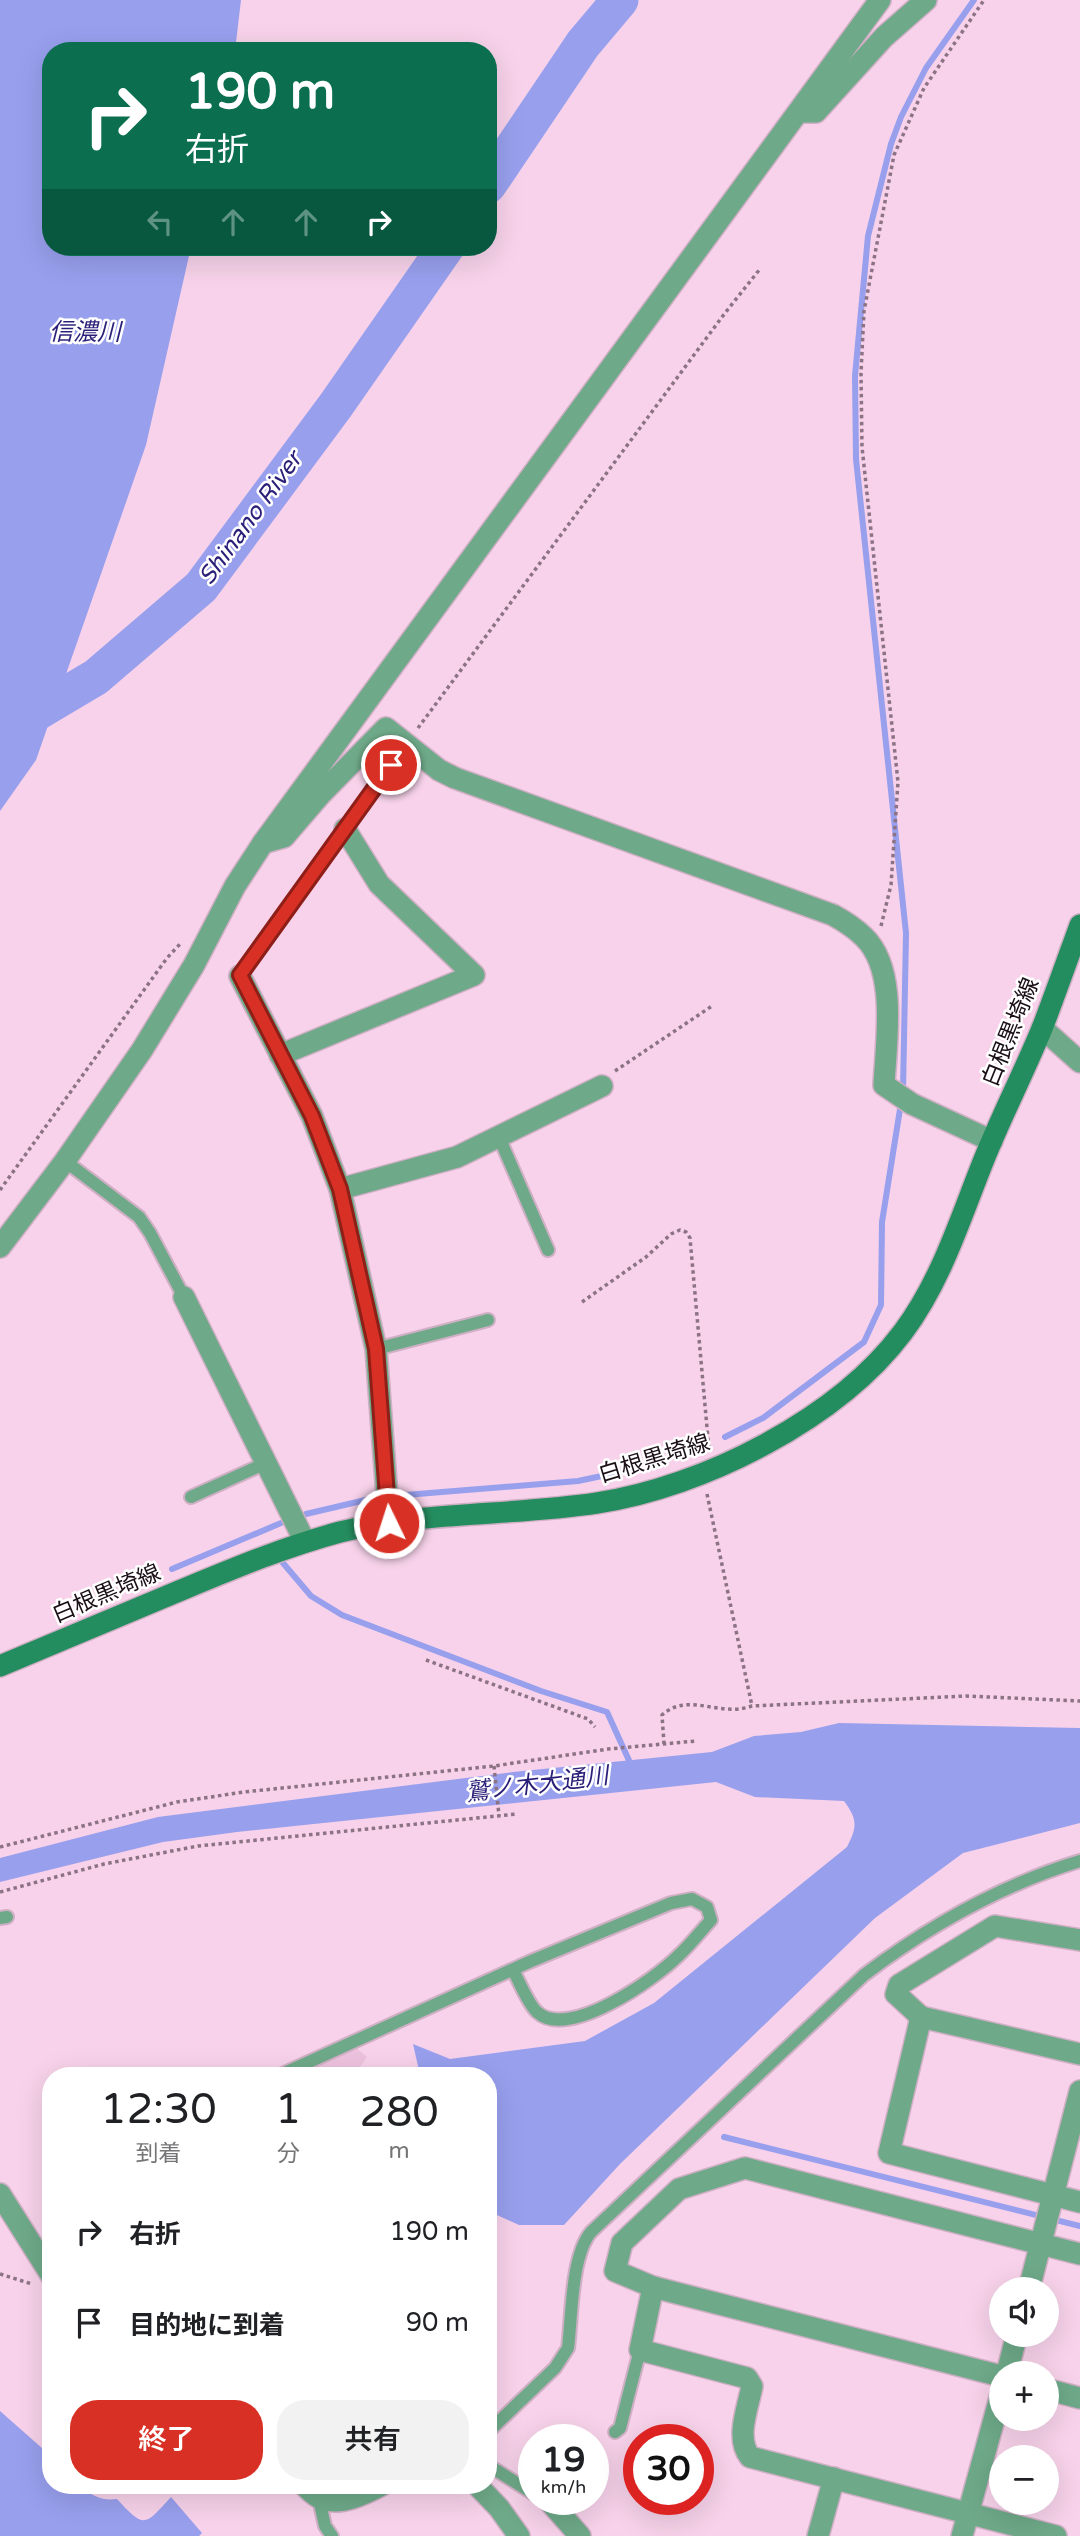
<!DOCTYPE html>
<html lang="ja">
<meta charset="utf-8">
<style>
body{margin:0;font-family:"Varela Round","Noto Sans JP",sans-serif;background:#f2f2f2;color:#202124;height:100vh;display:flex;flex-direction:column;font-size:26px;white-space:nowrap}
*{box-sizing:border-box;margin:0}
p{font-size:23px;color:#757577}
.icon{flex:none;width:38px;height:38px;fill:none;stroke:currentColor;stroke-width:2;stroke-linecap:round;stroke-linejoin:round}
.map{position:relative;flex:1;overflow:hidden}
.sheet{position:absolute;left:42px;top:2067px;width:455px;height:427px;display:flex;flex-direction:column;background:#fff;border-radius:28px;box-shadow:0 7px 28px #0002}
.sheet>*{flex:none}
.banner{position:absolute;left:42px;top:42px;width:455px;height:214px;border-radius:28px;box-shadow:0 7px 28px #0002;background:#0b6e4f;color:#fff;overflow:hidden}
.fabs{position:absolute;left:989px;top:2277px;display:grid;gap:14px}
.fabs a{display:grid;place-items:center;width:70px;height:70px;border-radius:50%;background:#fff;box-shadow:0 7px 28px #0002;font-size:35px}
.speed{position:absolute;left:518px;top:2424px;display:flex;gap:14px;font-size:35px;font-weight:700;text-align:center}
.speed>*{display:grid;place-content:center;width:91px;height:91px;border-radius:50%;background:#fff;box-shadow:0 7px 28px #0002;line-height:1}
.speed small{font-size:18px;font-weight:400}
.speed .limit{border:10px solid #d22;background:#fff;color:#111}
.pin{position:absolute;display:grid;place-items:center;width:60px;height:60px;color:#fff;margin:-30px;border:4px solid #fff;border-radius:50%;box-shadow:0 2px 7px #0007}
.me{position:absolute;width:77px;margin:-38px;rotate:356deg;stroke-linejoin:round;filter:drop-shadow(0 0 5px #0008)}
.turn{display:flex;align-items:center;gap:24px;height:147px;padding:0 28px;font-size:32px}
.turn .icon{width:91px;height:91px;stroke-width:2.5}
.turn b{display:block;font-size:49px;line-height:60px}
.lanes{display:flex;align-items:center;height:66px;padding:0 28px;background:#0003;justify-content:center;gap:35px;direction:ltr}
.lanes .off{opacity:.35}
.eta{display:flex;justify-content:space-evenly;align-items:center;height:119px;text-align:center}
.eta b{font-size:42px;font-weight:600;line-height:49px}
.cta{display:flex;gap:14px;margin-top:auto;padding:14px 28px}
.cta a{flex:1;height:80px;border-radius:28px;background:#d93025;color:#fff;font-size:28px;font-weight:600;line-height:80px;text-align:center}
.cta a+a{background:#f2f2f2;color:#202124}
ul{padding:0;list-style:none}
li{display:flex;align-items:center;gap:21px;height:91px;padding:0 28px}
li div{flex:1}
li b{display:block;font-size:26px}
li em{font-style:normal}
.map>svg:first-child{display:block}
.built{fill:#edc2de}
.water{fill:#989fed}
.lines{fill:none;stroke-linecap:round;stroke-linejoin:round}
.stream{stroke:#989fed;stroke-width:6}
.river{stroke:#989fed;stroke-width:37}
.service-casing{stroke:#cfafc4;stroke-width:16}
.minor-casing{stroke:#cfafc4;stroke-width:24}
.tertiary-casing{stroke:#cfafc4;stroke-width:24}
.secondary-casing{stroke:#cfafc4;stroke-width:24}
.path{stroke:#8c7384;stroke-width:3.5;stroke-dasharray:3.5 3.5;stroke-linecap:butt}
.service{stroke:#6ea989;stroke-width:12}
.minor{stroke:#6ea989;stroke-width:21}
.tertiary{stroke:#6ea989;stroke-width:21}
.secondary{stroke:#248d5f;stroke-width:21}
.route-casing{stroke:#8d1f18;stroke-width:18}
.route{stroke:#d93025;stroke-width:12}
.labels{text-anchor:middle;stroke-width:5;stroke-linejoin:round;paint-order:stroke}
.street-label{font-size:23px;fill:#1b0f17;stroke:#fff}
.water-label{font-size:24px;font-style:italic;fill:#291f78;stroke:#fff}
</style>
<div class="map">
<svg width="1080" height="2536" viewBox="0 0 1080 2536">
<rect width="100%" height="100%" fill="#f7d2ea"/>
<path class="built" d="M355,2047L367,2057L354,2075L299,2076Z"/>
<g class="water">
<path d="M0,0H241L235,51H51V247H191L146,445L36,760L0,811Z"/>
<path d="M839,1723L1080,1728V1823L963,1853L875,1918L620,2164L564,2225H519L488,2211V2076L420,2075L413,2044L450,2059L585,2041L654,2003L847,1847C857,1827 858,1820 844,1801L755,1797L716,1782L237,1832L163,1842L0,1882V1858L158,1817L513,1772L712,1752L754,1736L801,1732Z"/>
<path d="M0,2411L51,2456V2485H80C92,2496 101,2501 117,2499C145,2530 145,2525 171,2497L202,2533L199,2536H0Z"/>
</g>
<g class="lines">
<g class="stream">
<path d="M903,1092L906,933L856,459L855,376L868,236L891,144L901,117L926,68L974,0"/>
<path d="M725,1437L763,1418L864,1342L881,1305L882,1222L901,1103"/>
<path d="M405,1495L578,1481L649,1466"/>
<path d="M306,1514L374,1498"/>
<path d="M283,1563L311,1596L342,1615L541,1691L607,1712L632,1767"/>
<path d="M172,1569L281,1523"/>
<path d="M724,2137L1080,2226"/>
</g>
<g class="river">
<path d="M488,185L583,44L620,0"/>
<path d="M0,734L96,677L201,587L336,405L446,247"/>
</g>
<defs>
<g id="service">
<path d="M240,976L406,744"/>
<path d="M499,1137L548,1250"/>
<path d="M65,1161L139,1217L150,1233L184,1297"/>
<path d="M376,1349L488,1320"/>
<path d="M191,1497L266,1463"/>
<path d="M0,1918L7,1917"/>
<path d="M278,2076L529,1962L671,1903L692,1899L707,1907L711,1920C700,1932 690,1945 678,1956C655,1979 568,2041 537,2012C528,2004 519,1981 513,1970"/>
<path d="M488,2432L555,2368L568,2348C572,2316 571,2256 591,2232L864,1975C929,1926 1001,1885 1080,1861"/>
<path d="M615,2432L620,2428L640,2350"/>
<path d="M488,2465L534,2494"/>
<path d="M319,2499L325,2526L332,2536"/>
</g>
<g id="minor">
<path d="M799,112H816L884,37L926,0"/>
<path d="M263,843L284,837L321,794L386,728L439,770L455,778L833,915C844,921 855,928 864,937C898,970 886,1042 884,1085L912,1104L992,1141"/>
<path d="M240,976L312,1116L340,1189L376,1349L389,1523"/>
<path d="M1042,1028L1080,1062"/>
<path d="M280,1055L474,975L379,884L345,829"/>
<path d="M340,1189L457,1157L602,1086"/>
<path d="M184,1297L305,1542"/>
<path d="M921,2017L896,1994L899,1985L995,1926L1080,1940"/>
<path d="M1080,2054L921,2017L889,2153L1080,2202"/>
<path d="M0,2194L51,2275"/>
<path d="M653,2287L640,2350L747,2378L752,2386C748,2408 735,2438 750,2457L1056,2536"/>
<path d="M1029,2289L1080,2091"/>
<path d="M1007,2373L1017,2334"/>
<path d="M1001,2376L653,2287L615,2271L622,2243L679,2189L745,2168L1080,2254"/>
<path d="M1046,2389L1080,2398"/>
<path d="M304,2485C309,2490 315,2497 322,2499C341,2506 365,2494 382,2485"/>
<path d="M477,2485L499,2508L519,2536"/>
<path d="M550,2502L580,2536"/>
<path d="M818,2536L834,2478"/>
<path d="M962,2536L1001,2394"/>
</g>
<path id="tertiary" d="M0,1247L65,1161L142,1050L194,965L235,886L263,843L880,0"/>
<path id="secondary" d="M0,1666C60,1641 119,1616 179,1591C232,1569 284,1547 340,1532C424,1511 512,1516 597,1503C703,1487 838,1419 903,1332C942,1280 961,1216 985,1157C1003,1113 1025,1070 1043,1026C1056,992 1068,958 1080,925"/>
</defs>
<use href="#service" class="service-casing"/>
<use href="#minor" class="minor-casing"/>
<use href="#tertiary" class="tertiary-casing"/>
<use href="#secondary" class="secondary-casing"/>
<g class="path">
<path d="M418,728L725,313L760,269"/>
<path d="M881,926L891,885L898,782L862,447L861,373L864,311L894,155L924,88L984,0"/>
<path d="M615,1071L712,1006"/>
<path d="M0,1190L167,958L181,943"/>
<path d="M582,1302L646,1257L671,1234L680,1230L686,1232L690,1238L709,1450"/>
<path d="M707,1494L752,1706"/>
<path d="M426,1660L588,1719L595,1727"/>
<path d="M664,1744L662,1715C689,1691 719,1718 752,1706L966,1696L1080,1701"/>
<path d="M494,1766L499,1816"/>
<path d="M0,1847L177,1802L244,1792L494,1766L608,1749L696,1741"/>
<path d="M0,1892L104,1864L198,1846L517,1814"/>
<path d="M0,2274L32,2284"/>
</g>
<use href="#service" class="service"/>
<use href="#minor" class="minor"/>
<use href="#tertiary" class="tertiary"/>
<use href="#secondary" class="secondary"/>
</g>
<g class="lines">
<defs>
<path id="route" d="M389,1523L376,1349L340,1189L312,1116L240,975L391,765"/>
</defs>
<use href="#route" class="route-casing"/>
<use href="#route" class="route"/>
</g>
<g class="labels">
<g class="street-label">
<text transform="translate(1010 1032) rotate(-68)" y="8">白根黒埼線</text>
<text transform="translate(654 1458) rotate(-17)" y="8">白根黒埼線</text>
<text transform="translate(106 1593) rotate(-23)" y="8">白根黒埼線</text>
</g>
<g class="water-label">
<text x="85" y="340">信濃川</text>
<text transform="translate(250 518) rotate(-54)" y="8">Shinano River</text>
<text transform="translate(537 1784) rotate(-7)" y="8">鷲ノ木大通川</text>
</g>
</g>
</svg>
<div class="fabs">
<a><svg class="icon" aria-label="sound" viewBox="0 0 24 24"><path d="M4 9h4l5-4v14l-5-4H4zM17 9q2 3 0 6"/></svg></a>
<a>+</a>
<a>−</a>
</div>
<div class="speed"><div>19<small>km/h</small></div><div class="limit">30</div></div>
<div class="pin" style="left:391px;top:765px;background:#d93025"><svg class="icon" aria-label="arrive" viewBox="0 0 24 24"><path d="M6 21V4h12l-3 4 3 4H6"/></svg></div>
<svg class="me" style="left:389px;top:1523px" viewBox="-20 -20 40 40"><circle r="17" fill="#d93025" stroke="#fff" stroke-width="3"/><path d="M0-11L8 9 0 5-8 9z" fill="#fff"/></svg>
<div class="banner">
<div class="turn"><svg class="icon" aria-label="right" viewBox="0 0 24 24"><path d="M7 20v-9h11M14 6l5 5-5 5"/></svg><div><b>190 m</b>右折</div></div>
<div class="lanes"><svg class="icon off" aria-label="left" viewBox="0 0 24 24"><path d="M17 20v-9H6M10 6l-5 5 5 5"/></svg><svg class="icon off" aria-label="ahead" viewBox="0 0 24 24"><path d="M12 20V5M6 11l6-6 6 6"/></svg><svg class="icon off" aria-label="ahead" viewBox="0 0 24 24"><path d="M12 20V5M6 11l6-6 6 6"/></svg><svg class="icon" aria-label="right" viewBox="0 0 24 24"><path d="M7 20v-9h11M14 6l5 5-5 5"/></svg></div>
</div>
<section class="sheet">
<div class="eta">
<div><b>12:30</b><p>到着</p></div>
<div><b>1</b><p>分</p></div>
<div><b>280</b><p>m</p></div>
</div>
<ul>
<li><svg class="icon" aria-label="right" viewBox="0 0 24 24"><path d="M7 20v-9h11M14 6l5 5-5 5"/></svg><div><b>右折</b></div><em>190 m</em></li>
<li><svg class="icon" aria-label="arrive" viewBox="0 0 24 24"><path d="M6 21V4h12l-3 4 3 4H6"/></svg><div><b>目的地に到着</b></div><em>90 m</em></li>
</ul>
<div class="cta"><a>終了</a><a>共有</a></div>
</section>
</div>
